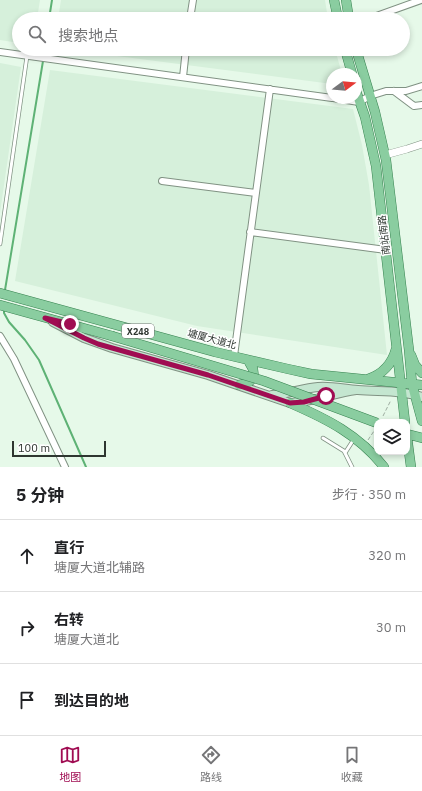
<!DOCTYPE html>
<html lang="zh">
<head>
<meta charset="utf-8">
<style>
	:root { --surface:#fff; --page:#f6f6f6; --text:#202124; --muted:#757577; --line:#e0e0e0; --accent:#a00c52 }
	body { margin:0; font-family:"IBM Plex Sans","Noto Sans SC",sans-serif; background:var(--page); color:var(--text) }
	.controls { position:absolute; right:12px; bottom:12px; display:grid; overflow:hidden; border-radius:8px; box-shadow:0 2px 6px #0003 }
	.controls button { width:36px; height:36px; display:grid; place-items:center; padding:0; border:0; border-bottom:1px solid var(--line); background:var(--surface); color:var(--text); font:20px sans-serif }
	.compass { position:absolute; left:326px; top:68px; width:36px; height:36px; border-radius:50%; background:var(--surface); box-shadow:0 2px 6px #0003; rotate:74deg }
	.scale { position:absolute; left:12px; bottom:10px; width:94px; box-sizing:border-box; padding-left:4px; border:2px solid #2e3630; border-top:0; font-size:11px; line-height:14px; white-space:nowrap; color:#2e3630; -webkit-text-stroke:3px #fff; paint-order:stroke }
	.stop { position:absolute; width:12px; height:12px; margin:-9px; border:3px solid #a00c52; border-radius:50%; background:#fff }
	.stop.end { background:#a00c52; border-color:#fff; box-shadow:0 1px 4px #0008 }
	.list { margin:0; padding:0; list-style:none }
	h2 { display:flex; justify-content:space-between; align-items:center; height:52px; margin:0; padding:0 16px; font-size:17px }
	h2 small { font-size:13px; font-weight:400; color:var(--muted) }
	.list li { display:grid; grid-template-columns:26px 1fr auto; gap:12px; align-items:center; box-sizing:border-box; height:72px; padding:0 16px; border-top:1px solid var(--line) }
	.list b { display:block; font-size:15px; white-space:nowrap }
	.list p { margin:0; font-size:13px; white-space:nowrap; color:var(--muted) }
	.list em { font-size:13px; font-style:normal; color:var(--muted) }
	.icon { flex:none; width:22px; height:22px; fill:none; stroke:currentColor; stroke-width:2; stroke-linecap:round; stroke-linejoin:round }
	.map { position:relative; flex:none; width:422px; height:467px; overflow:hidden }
	.search { position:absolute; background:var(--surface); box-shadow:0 2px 6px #0003; left:12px; right:12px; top:12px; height:44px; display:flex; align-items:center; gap:10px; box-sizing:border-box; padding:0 14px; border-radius:22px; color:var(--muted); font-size:15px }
	.sheet { height:268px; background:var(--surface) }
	nav { display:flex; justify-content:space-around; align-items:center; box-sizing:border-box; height:56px; border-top:1px solid var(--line); background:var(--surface); font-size:11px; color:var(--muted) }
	nav a { display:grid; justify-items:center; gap:2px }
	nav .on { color:var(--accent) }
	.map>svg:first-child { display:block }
	.built { fill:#d6f0db }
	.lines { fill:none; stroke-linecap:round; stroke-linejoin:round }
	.stream { stroke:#5eb275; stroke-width:2 }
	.service-casing { stroke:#809283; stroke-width:4.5 }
	.minor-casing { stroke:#809283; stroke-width:8 }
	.tertiary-casing { stroke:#809283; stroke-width:8 }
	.secondary-casing { stroke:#809283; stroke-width:10 }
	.primary-casing { stroke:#378250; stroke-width:10 }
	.path { stroke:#9eada1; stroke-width:1; stroke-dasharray:4 2; stroke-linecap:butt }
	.service { stroke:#fff; stroke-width:3 }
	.minor { stroke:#fff; stroke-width:6 }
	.tertiary { stroke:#fff; stroke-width:7 }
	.secondary { stroke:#c4e6d0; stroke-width:8 }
	.primary { stroke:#8acda0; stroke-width:9 }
	.primary-bridge-casing { stroke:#378250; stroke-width:10; stroke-linecap:butt }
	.primary-bridge { stroke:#8acda0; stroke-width:9 }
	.route { stroke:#a00c52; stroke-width:5 }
	.labels { text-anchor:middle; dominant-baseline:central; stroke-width:3; stroke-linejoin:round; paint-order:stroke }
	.shield { fill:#fff; stroke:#6d726e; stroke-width:1 }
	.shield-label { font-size:9px; font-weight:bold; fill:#2e3630 }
	.street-label { font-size:10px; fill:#2e3630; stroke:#fff }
</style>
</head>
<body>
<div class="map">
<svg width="422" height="467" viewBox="0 0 422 467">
	<rect width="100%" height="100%" fill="#e6f9e9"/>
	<path class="built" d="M 0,0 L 40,0 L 37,19 L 19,19 L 19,43 L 0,40 Z
		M 61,0 L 325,0 L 328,19 L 58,19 Z
		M 63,49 L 335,49 L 342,74 L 332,74 L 332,84 Z
		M 0,63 L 21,67 L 0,213 Z
		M 50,70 L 353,109 L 362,145 L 369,185 L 387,355 L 197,326 L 15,281 Z"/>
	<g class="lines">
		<path class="stream" d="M 49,19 L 52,0
			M 5,290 L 45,49
			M 4,309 L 4,313 L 9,322 L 25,340 L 39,360 L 86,467"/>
		<defs>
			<path id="service" d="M 0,244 L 27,56
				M 323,438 L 344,451 L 352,467
				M 345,453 L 354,439"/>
			<path id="minor" d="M 190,19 L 193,0
				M 368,19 L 421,0
				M 0,52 L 332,98
				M 183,77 L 186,49
				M 394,91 L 414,106 L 422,105
				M 333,98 L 359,102 L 370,96 L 386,91 L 406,91 L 422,86
				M 162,181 L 256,193
				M 250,232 L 386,250
				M 0,336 L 14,359 L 65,467
				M 234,356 L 270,89"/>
			<path id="tertiary" d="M 385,155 L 407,149 L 422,144"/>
			<path id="secondary" d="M 53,322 L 84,338 L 112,348 L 208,375 L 290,403 C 313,402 334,393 356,390
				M 272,395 C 288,394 303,388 318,387 C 332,386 344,389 358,390 C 379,392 402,390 422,397"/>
			<path id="primary" d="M 334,0 L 338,19
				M 346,0 L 349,19
				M 345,49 L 352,74
				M 356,49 L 375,112 L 386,160 L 409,350 L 412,384 L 422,421
				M 356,91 L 365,117 L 376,166 L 405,422
				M 0,293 L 215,352 L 288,369 L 311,374 L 422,385
				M 0,305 L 112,336
				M 411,355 L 415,365 L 422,373
				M 368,379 C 383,374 392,364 396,349
				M 239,385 L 248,383 L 254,377 L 253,369 L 248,360
				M 290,403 C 327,419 359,435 384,467
				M 407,434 L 422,438
				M 407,437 L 411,467"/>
		</defs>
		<use href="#service" class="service-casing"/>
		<use href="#minor" class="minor-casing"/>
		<use href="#tertiary" class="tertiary-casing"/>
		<use href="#secondary" class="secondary-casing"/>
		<use href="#primary" class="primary-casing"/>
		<path class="path" d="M 383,416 L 391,400
			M 368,440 L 374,431"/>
		<use href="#service" class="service"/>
		<use href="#minor" class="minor"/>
		<use href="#tertiary" class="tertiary"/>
		<use href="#secondary" class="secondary"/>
		<use href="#primary" class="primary"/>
		<defs>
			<path id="primary-bridge" d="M 112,336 L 264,381 L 377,423"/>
		</defs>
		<use href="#primary-bridge" class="primary-bridge-casing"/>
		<use href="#primary-bridge" class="primary-bridge"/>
	</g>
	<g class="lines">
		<path class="route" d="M 70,324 L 45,318 L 84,338 L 98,344 L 208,375 L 290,403 L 304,402 L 326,396"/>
	</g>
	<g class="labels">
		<rect class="shield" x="122" y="324" width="32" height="14" rx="3"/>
		<g class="shield-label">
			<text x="138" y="331">X248</text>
		</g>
		<g class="street-label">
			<text transform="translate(384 235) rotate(-97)">南站南路</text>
			<text transform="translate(212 339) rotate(15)">塘厦大道北</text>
		</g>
	</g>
</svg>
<div class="controls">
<button><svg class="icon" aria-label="layers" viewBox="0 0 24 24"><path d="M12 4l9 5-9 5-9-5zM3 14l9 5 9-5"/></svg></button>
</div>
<svg class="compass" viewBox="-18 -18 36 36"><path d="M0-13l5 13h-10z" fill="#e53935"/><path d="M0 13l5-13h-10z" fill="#757577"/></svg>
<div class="scale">100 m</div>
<div class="stop" style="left:326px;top:396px"></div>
<div class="stop end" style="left:70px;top:324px"></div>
<div class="search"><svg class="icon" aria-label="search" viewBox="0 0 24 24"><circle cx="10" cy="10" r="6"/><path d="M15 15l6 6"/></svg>搜索地点</div>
</div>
<section class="sheet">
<h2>5 分钟<small>步行 · 350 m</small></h2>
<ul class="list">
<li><svg class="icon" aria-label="ahead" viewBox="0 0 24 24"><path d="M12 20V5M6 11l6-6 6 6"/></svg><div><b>直行</b><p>塘厦大道北辅路</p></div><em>320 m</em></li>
<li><svg class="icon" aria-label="right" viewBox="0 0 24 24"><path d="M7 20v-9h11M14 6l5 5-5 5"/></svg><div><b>右转</b><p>塘厦大道北</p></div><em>30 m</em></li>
<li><svg class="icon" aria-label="arrive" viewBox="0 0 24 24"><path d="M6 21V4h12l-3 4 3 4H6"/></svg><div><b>到达目的地</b></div></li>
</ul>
</section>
<nav>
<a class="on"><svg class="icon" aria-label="map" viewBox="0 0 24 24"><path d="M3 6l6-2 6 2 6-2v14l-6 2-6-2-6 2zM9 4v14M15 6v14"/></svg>地图</a>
<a><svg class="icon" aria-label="directions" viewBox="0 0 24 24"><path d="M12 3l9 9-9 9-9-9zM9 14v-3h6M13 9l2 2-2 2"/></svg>路线</a>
<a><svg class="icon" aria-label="saved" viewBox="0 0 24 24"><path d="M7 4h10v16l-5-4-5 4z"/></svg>收藏</a>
</nav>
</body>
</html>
